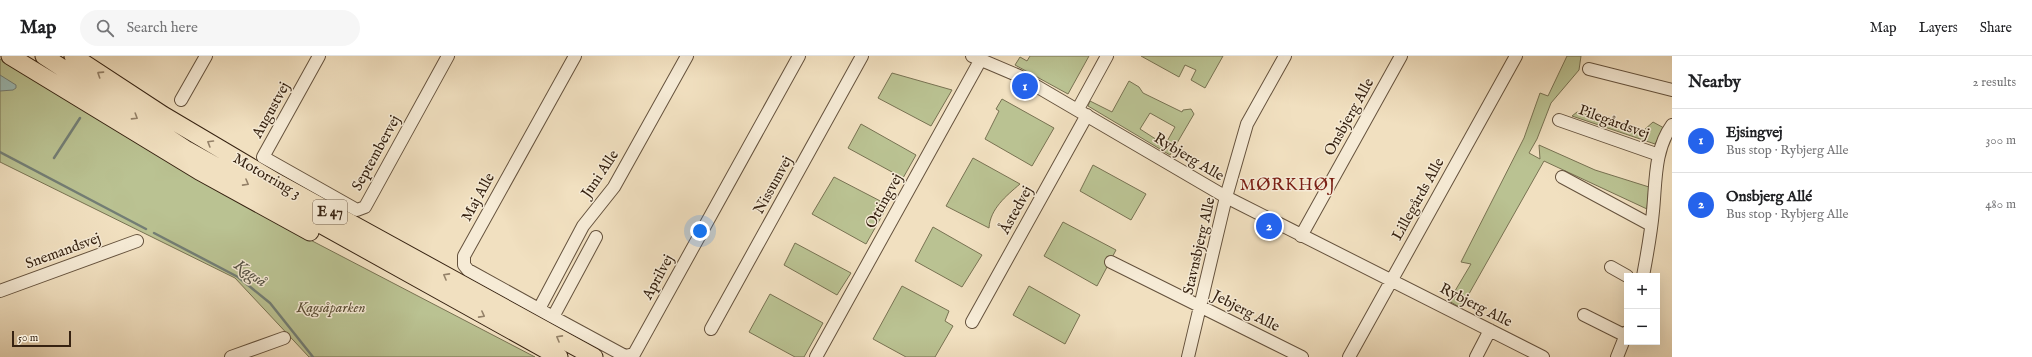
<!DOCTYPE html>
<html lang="en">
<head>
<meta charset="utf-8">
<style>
	:root { --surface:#fff; --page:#f6f6f6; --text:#202124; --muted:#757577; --line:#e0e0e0; --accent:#2563eb }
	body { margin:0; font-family:"IM FELL English",serif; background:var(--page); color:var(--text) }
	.controls { position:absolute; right:12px; bottom:12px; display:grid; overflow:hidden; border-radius:0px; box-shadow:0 4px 16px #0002 }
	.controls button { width:36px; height:36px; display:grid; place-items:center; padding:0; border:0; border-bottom:1px solid var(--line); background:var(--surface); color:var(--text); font:20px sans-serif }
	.scale { position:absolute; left:12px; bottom:10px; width:59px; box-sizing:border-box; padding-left:4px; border:2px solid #362211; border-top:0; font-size:11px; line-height:14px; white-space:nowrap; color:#362211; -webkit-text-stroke:3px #f6ebd6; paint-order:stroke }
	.you { position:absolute; left:700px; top:175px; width:14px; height:14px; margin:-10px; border:3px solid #fff; border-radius:50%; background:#1a73e8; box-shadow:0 0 0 6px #1a73e833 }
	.badge { display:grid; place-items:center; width:26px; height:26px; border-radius:50%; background:var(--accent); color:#fff; font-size:13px; font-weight:700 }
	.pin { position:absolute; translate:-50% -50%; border:2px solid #fff; box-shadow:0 1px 4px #0006 }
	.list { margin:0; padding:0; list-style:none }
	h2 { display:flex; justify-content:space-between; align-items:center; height:52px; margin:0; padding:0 16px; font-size:17px }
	h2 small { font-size:13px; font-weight:400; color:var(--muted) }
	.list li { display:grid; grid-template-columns:26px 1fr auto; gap:12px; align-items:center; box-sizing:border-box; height:64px; padding:0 16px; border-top:1px solid var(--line) }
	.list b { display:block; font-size:15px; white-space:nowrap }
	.list p { margin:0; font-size:13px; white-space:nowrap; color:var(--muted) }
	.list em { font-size:13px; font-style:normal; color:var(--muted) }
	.icon { flex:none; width:22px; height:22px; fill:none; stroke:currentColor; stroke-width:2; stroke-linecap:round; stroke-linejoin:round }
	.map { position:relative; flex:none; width:1672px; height:301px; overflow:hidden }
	header { display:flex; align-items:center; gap:24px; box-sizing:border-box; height:56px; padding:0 20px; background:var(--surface); border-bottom:1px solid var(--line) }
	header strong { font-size:19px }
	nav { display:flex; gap:22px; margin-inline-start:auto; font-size:14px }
	.search { width:280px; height:36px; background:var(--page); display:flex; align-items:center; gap:10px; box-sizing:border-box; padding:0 14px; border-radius:22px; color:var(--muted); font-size:15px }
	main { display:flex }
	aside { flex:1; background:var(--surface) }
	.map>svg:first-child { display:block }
	.green { fill:#bac292; stroke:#787252; fill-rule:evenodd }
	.water { fill:#9bbcb7; stroke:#737e75 }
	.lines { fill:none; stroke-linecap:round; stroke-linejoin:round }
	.stream { stroke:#737e75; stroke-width:2.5 }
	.minor-casing { stroke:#65523d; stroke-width:14 }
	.highway-casing { stroke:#362211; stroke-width:19 }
	.minor { stroke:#f6ebd6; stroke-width:12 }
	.highway { stroke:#f1e0c0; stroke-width:17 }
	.oneway { stroke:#948168 }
	.labels { text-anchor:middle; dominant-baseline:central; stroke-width:3; stroke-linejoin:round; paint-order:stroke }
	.shield { fill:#f6ebd6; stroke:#705e4c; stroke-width:1 }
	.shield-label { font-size:14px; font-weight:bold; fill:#362211 }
	.street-label { font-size:15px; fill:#362211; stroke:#f6ebd6 }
	.park-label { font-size:15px; font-style:italic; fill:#574a31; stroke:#f6ebd6 }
	.water-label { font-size:16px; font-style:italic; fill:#545043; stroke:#f6ebd6 }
	.quarter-label { font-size:17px; letter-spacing:1px; fill:#7a1f14; stroke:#f6ebd6 }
</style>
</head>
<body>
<header>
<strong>Map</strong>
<div class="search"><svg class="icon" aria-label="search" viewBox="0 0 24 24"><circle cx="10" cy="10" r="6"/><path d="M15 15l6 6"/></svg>Search here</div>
<nav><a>Map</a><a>Layers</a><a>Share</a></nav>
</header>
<main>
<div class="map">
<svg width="1672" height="301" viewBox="0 0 1672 301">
	<rect width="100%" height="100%" fill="#f1e0c0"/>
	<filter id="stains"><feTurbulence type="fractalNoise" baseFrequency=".005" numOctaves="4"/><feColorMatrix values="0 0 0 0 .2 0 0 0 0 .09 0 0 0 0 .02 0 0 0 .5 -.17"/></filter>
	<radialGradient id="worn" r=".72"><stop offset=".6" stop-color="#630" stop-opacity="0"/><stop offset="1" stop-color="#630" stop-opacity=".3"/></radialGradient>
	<path class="green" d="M 1030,0 L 1089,0 L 1068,38 L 1015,9 L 1020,1 L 1027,5 Z
		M 1141,0 L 1223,0 L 1205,32 L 1191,24 L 1196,14 L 1185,9 L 1179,21 Z
		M 1567,0 L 1581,0 L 1579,14 L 1551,47 L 1537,83 L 1529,97 L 1540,103 L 1539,89 L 1595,114 L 1649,131 L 1647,153 L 1544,105 L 1461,252 L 1449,245 L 1471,208 L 1461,206 L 1524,82 L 1540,37 L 1548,40 Z
		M 0,3 L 247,151 L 535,301 L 309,301 L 235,222 L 0,106 Z
		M 892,17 L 952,34 L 931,70 L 878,42 Z
		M 1129,25 L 1139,31 L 1143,37 L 1182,56 L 1183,54 L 1191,53 L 1194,58 L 1170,99 L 1088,50 L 1090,45 L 1112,56 ZM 1150,57 L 1175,71 L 1165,89 L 1140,73 Z
		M 1002,43 L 1054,72 L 1032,110 L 985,83 L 999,55 L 996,53 Z
		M 1577,56 L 1643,75 L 1653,66 L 1664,72 L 1655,88 L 1572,60 Z
		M 861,68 L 916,99 L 903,122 L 848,92 Z
		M 973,102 L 1020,128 C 1006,140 990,153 989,172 L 946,150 Z
		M 1093,109 L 1146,138 L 1131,164 L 1080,135 Z
		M 834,121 L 888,149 L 866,188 L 812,158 Z
		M 1063,166 L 1116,194 L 1097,230 L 1044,200 Z
		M 933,171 L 982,199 L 962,231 L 915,205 Z
		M 795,187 L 851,217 L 837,239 L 784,209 Z
		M 902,230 L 949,255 L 945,265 L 953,270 L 935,301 L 906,301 L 873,283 Z
		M 1029,230 L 1080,259 L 1065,288 L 1013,259 Z
		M 770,238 L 823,267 L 804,301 L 795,301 L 749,276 Z"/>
	<path class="water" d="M 0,19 L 16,29 L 16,32 L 13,34 L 0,35 Z"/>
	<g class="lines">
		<path class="stream" d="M 0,96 L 146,173
			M 54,102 L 80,62
			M 154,177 L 238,221 L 270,247 L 313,301"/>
		<defs>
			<path id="minor" d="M 319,0 L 263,101 L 357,154 L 365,151 L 448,0
				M 972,0 L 1019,20 L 1226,141 L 1543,301
				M 1589,13 L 1672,34
				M 181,44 L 206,0
				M 1078,53 L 1107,0
				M 1559,64 L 1659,99
				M 1562,121 L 1651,169
				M 1301,180 L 1401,0
				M 596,181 L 553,261 L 625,300 L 634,298 L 799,0
				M 1111,206 L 1302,301
				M 1611,211 L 1627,220
				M 1643,220 C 1647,199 1651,177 1653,155 C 1656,126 1654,94 1672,69
				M 0,235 L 137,185
				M 539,253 L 583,170 L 614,131 L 687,0
				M 1584,259 L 1626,280
				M 553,261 L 468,214 L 464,209 L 464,200 L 575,0
				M 972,266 L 1087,59
				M 711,273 L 862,0
				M 231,301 L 284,282
				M 816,301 L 981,3
				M 1188,301 L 1226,141 L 1247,68 L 1285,0
				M 1349,301 L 1516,0
				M 1476,301 L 1490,274
				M 1617,301 L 1627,276"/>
			<path id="highway" d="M 10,0 L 199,115 L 310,176
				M 44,0 L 187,94 L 559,301
				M 73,0 L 163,59 L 276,126 L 594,301"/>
		</defs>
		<use href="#minor" class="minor-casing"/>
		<use href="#highway" class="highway-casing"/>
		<use href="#minor" class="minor"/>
		<use href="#highway" class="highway"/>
	</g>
	<defs><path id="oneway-chevron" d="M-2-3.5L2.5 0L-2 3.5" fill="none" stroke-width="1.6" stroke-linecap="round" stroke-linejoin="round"/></defs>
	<g class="oneway">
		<use href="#oneway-chevron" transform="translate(100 18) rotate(-147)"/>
		<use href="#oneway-chevron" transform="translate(135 61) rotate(32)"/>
		<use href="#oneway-chevron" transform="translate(210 87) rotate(-149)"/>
		<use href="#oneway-chevron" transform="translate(246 127) rotate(29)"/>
		<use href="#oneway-chevron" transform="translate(446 220) rotate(-151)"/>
		<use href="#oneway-chevron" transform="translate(482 259) rotate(28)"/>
		<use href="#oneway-chevron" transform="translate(559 282) rotate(-151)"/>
	</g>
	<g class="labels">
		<rect class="shield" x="313" y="144" width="34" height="24" rx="3"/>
		<g class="shield-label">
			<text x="330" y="156">E 47</text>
		</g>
		<g class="street-label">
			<text transform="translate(271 54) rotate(-61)">Augustvej</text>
			<text transform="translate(1349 61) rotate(-61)">Onsbjerg Alle</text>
			<text transform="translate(1614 66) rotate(20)">Pilegårdsvej</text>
			<text transform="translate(376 97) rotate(-61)">Septembervej</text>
			<text transform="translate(1189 101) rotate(31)">Rybjerg Alle</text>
			<text transform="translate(600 118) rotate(-56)">Juni Alle</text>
			<text transform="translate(267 120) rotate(30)">Motorring 3</text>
			<text transform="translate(773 129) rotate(-61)">Nissumvej</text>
			<text transform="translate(478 141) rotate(-61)">Maj Alle</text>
			<text transform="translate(1418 143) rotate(-61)">Lillegårds Alle</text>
			<text transform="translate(884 145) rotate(-61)">Ottingvej</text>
			<text transform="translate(1016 154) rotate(-61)">Åstedvej</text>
			<text transform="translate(1199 190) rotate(-77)">Stavnsbjerg Alle</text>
			<text transform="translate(63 195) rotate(-20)">Snemandsvej</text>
			<text transform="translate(658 221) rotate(-61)">Aprilvej</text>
			<text transform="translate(1476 249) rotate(27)">Rybjerg Alle</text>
			<text transform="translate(1246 255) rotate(27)">Jebjerg Alle</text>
		</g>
		<g class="park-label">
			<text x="331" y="251">Kagsåparken</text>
		</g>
		<g class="water-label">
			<text transform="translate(250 218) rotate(35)">Kagså</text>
		</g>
		<g class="quarter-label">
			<text x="1288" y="129">MØRKHØJ</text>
		</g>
	</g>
	<rect width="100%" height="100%" filter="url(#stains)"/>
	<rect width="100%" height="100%" fill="url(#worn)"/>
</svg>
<div class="controls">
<button>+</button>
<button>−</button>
</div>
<div class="scale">50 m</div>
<div class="you"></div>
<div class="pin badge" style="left:1025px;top:30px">1</div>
<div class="pin badge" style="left:1269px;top:170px">2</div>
</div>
<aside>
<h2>Nearby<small>2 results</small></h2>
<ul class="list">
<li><span class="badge">1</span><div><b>Ejsingvej</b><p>Bus stop · Rybjerg Alle</p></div><em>300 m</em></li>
<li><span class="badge">2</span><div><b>Onsbjerg Allé</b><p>Bus stop · Rybjerg Alle</p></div><em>480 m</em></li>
</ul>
</aside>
</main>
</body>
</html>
